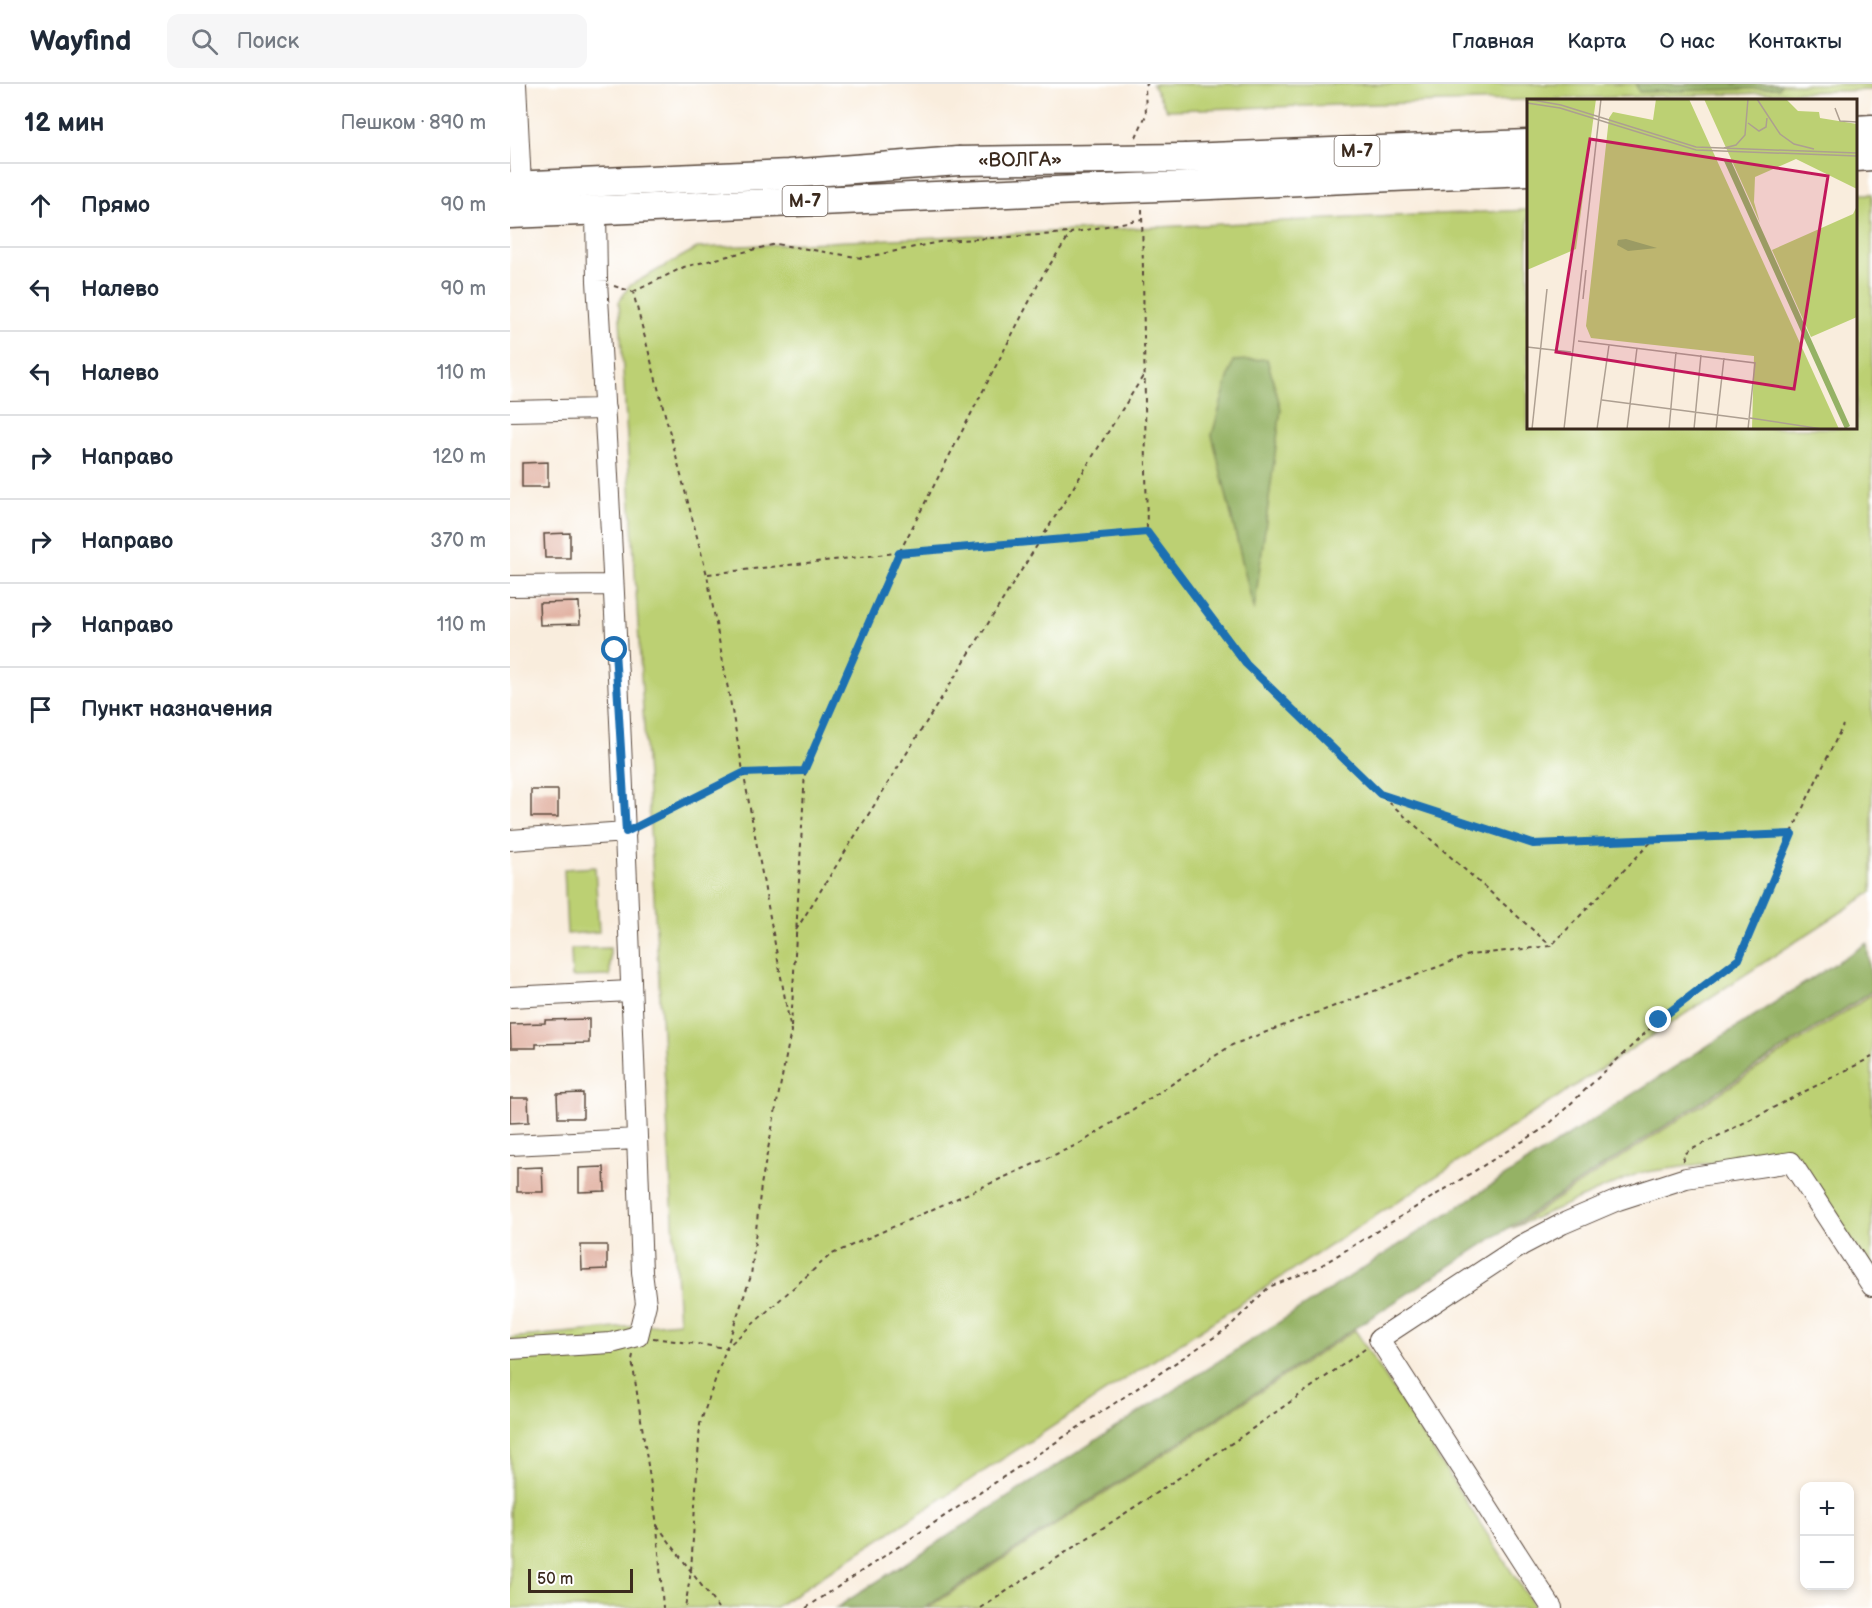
<!DOCTYPE html>
<html lang="ru">
<head>
<meta charset="utf-8">
<style>
	:root { --surface:#fff; --page:#f6f6f7; --text:#1f2937; --muted:#747a83; --line:#e0e1e3 }
	body { margin:0; font-family:"Balsamiq Sans",sans-serif; background:var(--page); color:var(--text) }
	.controls { position:absolute; right:18px; bottom:18px; display:grid; overflow:hidden; border-radius:12px; box-shadow:0 3px 9px #0003 }
	.controls button { width:54px; height:54px; display:grid; place-items:center; padding:0; border:0; border-bottom:2px solid var(--line); background:var(--surface); color:var(--text); font:30px sans-serif }
	.scale { position:absolute; left:18px; bottom:15px; width:105px; box-sizing:border-box; padding-left:6px; border:3px solid #3b2a1e; border-top:0; font-size:16px; line-height:21px; white-space:nowrap; color:#3b2a1e; -webkit-text-stroke:4px #fff; paint-order:stroke }
	.stop { position:absolute; width:18px; height:18px; margin:-14px; border:4px solid #1f6fb2; border-radius:50%; background:#fff }
	.stop.end { background:#1f6fb2; border-color:#fff; box-shadow:0 2px 6px #0008 }
	.list { margin:0; padding:0; list-style:none }
	h2 { display:flex; justify-content:space-between; align-items:center; height:78px; margin:0; padding:0 24px; font-size:26px }
	h2 small { font-size:20px; font-weight:400; color:var(--muted) }
	.list li { display:grid; grid-template-columns:39px 1fr auto; gap:18px; align-items:center; box-sizing:border-box; height:84px; padding:0 24px; border-top:2px solid var(--line) }
	.list b { display:block; font-size:22px; white-space:nowrap }
	.list em { font-size:20px; font-style:normal; color:var(--muted) }
	.icon { flex:none; width:33px; height:33px; fill:none; stroke:currentColor; stroke-width:2; stroke-linecap:round; stroke-linejoin:round }
	.map { position:relative; flex:none; width:1362px; height:1524px; overflow:hidden }
	header { display:flex; align-items:center; gap:36px; box-sizing:border-box; height:84px; padding:0 30px; background:var(--surface); border-bottom:2px solid var(--line) }
	header strong { font-size:28px }
	nav { display:flex; gap:33px; margin-inline-start:auto; font-size:21px }
	.search { width:420px; height:54px; background:var(--page); display:flex; align-items:center; gap:15px; box-sizing:border-box; padding:0 21px; border-radius:12px; color:var(--muted); font-size:22px }
	main { display:flex }
	aside { flex:1; background:var(--surface) }
	.map>svg:first-child { display:block }
	.green { fill:#bcd073; stroke:#7c7d48; stroke-width:1.5 }
	.forest { fill:#95b265; stroke:#686e42; stroke-width:1.5 }
	.building { fill:#e1b1a1 }
	.lines { fill:none; stroke-linecap:round; stroke-linejoin:round }
	.minor-casing { stroke:#58473b; stroke-width:22 }
	.highway-casing { stroke:#58473b; stroke-width:31 }
	.path { stroke:#58473b; stroke-width:2; stroke-dasharray:4.5 4.5; stroke-linecap:butt }
	.minor { stroke:#fff; stroke-width:20 }
	.highway { stroke:#fff; stroke-width:28 }
	.highway-bridge-casing { stroke:#58473b; stroke-width:31; stroke-linecap:butt }
	.highway-bridge { stroke:#fff; stroke-width:28 }
	.route { stroke:#1f6fb2; stroke-width:8 }
	.labels { text-anchor:middle; dominant-baseline:central; stroke-width:4.5; stroke-linejoin:round; paint-order:stroke }
	.shield { fill:#fff; stroke:#766a62; stroke-width:1.5 }
	.shield-label { font-size:18px; font-weight:bold; fill:#3b2a1e }
	.street-label { font-size:20px; fill:#3b2a1e; stroke:#fff }
	.inset-road { fill:none; stroke:#ad9f91; stroke-width:1.5 }
	.view { fill:#c2185b; fill-opacity:0.15; stroke:#c2185b; stroke-width:3 }
	.inset-edge { fill:none; stroke:#3b2a1e; stroke-width:3 }
</style>
</head>
<body>
<header>
<strong>Wayfind</strong>
<div class="search"><svg class="icon" aria-label="search" viewBox="0 0 24 24"><circle cx="10" cy="10" r="6"/><path d="M15 15l6 6"/></svg>Поиск</div>
<nav><a>Главная</a><a>Карта</a><a>О нас</a><a>Контакты</a></nav>
</header>
<main>
<aside>
<h2>12 мин<small>Пешком · 890 m</small></h2>
<ul class="list">
<li><svg class="icon" aria-label="ahead" viewBox="0 0 24 24"><path d="M12 20V5M6 11l6-6 6 6"/></svg><div><b>Прямо</b></div><em>90 m</em></li>
<li><svg class="icon" aria-label="left" viewBox="0 0 24 24"><path d="M17 20v-9H6M10 6l-5 5 5 5"/></svg><div><b>Налево</b></div><em>90 m</em></li>
<li><svg class="icon" aria-label="left" viewBox="0 0 24 24"><path d="M17 20v-9H6M10 6l-5 5 5 5"/></svg><div><b>Налево</b></div><em>110 m</em></li>
<li><svg class="icon" aria-label="right" viewBox="0 0 24 24"><path d="M7 20v-9h11M14 6l5 5-5 5"/></svg><div><b>Направо</b></div><em>120 m</em></li>
<li><svg class="icon" aria-label="right" viewBox="0 0 24 24"><path d="M7 20v-9h11M14 6l5 5-5 5"/></svg><div><b>Направо</b></div><em>370 m</em></li>
<li><svg class="icon" aria-label="right" viewBox="0 0 24 24"><path d="M7 20v-9h11M14 6l5 5-5 5"/></svg><div><b>Направо</b></div><em>110 m</em></li>
<li><svg class="icon" aria-label="arrive" viewBox="0 0 24 24"><path d="M6 21V4h12l-3 4 3 4H6"/></svg><div><b>Пункт назначения</b></div></li>
</ul>
</aside>
<div class="map">
<svg width="1362" height="1524" viewBox="0 0 1362 1524">
	<rect width="100%" height="100%" fill="#fff"/>
	<filter id="ink" filterUnits="userSpaceOnUse"><feTurbulence type="fractalNoise" baseFrequency=".0167" numOctaves="2"/><feDisplacementMap in="SourceGraphic" scale="12" xChannelSelector="R" yChannelSelector="G"/><feConvolveMatrix kernelMatrix="1 2 1 2 8 2 1 2 1" color-interpolation-filters="sRGB"/></filter>
	<filter id="wash" filterUnits="userSpaceOnUse"><feTurbulence type="fractalNoise" baseFrequency=".008" numOctaves="4" result="noise"/><feDisplacementMap in="SourceGraphic" scale="24" xChannelSelector="R" yChannelSelector="G"/><feGaussianBlur stdDeviation="1.35" result="paint"/><feColorMatrix in="noise" values="0 0 0 0 0 0 0 0 0 0 0 0 0 0 0 0 0 1.4 0 .05"/><feComposite in="paint" operator="in"/></filter>
	<g filter="url(#wash)">
		<rect width="100%" height="100%" fill="#f9eddd"/>
		<path class="green" d="M 642,0 L 1362,0 L 1362,6 L 657,26 Z
			M 1346,110 L 1362,110 L 1362,808 L 264,1524 L 0,1524 L 0,1254 L 169,1238 L 109,218 L 119,202 L 187,164 L 1018,126 L 1018,344 L 1346,344 Z
			M 85,783 L 89,848 L 57,850 L 54,785 Z
			M 100,864 L 100,892 L 62,893 L 61,865 Z
			M 1362,910 L 1362,1188 L 1284,1067 L 1129,1089 L 1002,1144 Z
			M 845,1246 L 1025,1524 L 418,1524 Z"/>
		<path class="forest" d="M 1126,0 L 1271,0 L 1269,4 L 1129,8 Z
			M 757,275 L 771,325 L 744,527 L 702,351 L 723,277 Z
			M 1357,859 L 1362,907 L 415,1524 L 326,1524 Z"/>
		<g id="blocks">
			<path class="building" d="M 38,378 L 38,403 L 12,403 L 12,379 Z
				M 60,449 L 60,474 L 35,474 L 34,450 Z
				M 69,518 L 70,540 L 30,541 L 29,519 Z
				M 21,706 L 48,706 L 48,733 L 21,733 Z
				M 79,935 L 79,959 L 26,960 L 26,964 L 1,964 L 0,940 L 35,939 L 35,936 Z
				M 73,1009 L 73,1034 L 48,1034 L 47,1010 Z
				M 0,1014 L 18,1014 L 19,1038 L 0,1039 Z
				M 32,1083 L 33,1108 L 7,1108 L 7,1084 Z
				M 94,1083 L 95,1107 L 69,1108 L 69,1084 Z
				M 71,1161 L 97,1161 L 97,1185 L 72,1186 Z"/>
		</g>
	</g>
	<g filter="url(#ink)">
		<use href="#blocks" fill-opacity="0" stroke="#58473b" stroke-width="1.5"/>
		<g class="lines">
			<defs>
				<path id="minor" d="M 6,0 L 11,101
					M 0,327 L 95,325
					M 0,502 L 102,501
					M 0,756 L 116,748
					M 0,913 L 120,907
					M 0,1061 L 127,1055
					M 0,1265 L 101,1259 L 128,1252 L 136,1220 L 132,1188 C 120,858 107,527 87,197 L 86,126
					M 1042,1524 L 869,1255 L 1012,1161 L 1052,1140 L 1108,1116 L 1176,1094 L 1281,1078 L 1362,1202"/>
				<path id="highway" d="M 1346,46 L 1362,45
					M 1346,73 L 1362,72
					M 676,74 L 1018,60
					M 0,102 L 278,90 L 448,77
					M 679,102 L 1018,87
					M 0,130 L 591,105"/>
			</defs>
			<use href="#minor" class="minor-casing"/>
			<use href="#highway" class="highway-casing"/>
			<path class="path" d="M 626,53 L 636,31 L 635,2 L 638,0
				M 632,125 L 637,448 L 736,580 L 870,710 L 1023,760 L 1282,750
				M 104,202 L 123,208 L 197,491 L 281,947 L 251,1101 L 241,1192 L 190,1340 L 181,1487 L 175,1524
				M 123,208 L 174,183 L 266,160 L 352,174 L 434,157 L 561,149
				M 198,490 L 376,470 L 637,448
				M 872,712 L 1041,862
				M 132,740 L 233,689 L 295,687
				M 286,846 L 635,289
				M 281,943 L 295,687 L 389,469 L 533,191 L 561,149 L 632,135
				M 1174,1077 L 1173,1070 L 1362,973
				M 143,1254 L 216,1264 L 320,1171 L 571,1059 L 722,961 L 959,871 L 1041,862 L 1144,755
				M 123,1271 L 122,1276 L 147,1441 L 153,1524
				M 147,1441 L 208,1524
				M 296,1524 L 718,1244 L 759,1203 L 807,1184 L 1036,1043 L 1149,936 L 1229,875 L 1290,730 L 1333,641
				M 471,1524 L 725,1357 L 855,1265"/>
			<use href="#minor" class="minor"/>
			<use href="#highway" class="highway"/>
			<defs>
				<g id="highway-bridge">
					<path id="s1" d="M 448,77 L 676,74"/>
					<path d="M 591,105 L 679,102"/>
				</g>
			</defs>
			<use href="#highway-bridge" class="highway-bridge-casing"/>
			<use href="#highway-bridge" class="highway-bridge"/>
		</g>
	</g>
	<g class="lines" filter="url(#ink)">
		<path class="route" d="M 105,566 L 116,748 L 233,689 L 294,687 L 389,469 L 637,448 L 736,580 L 870,710 L 1023,760 L 1282,750 L 1229,875 L 1149,936"/>
	</g>
	<g class="labels">
		<g class="shield">
			<rect x="824.5" y="52" width="45" height="30" rx="4.5"/>
			<rect x="272.5" y="102" width="45" height="30" rx="4.5"/>
		</g>
		<g class="shield-label">
			<text x="847" y="67">М-7</text>
			<text x="295" y="117">М-7</text>
		</g>
		<g class="street-label">
			<text stroke="none"><textPath href="#s1" startOffset="62">«ВОЛГА»</textPath></text>
		</g>
	</g>
	<g transform="translate(1017 15)">
		<rect width="330" height="330" fill="#f9eddd"/>
		<path d="M 0,0 L 69,0 L 49,150 L 0,171 ZM 129,0 L 162,0 L 312,330 L 225,330 L 227,257 L 64,239 L 59,227 L 82,19 L 86,13 L 126,21 ZM 177,0 L 259,0 L 271,12 L 292,13 L 293,19 L 330,25 L 330,90 L 269,60 L 228,78 L 227,103 L 233,124 ZM 330,107 L 330,218 L 284,238 L 245,151 L 326,115 Z" fill="#bcd073"/>
		<path d="M 197,62 L 204,62 L 323,327 L 318,330 ZM 99,140 L 130,149 L 101,152 L 90,146 L 91,141 Z" fill="#95b265"/>
		<path class="inset-road" d="M 0,0 L 34,6 L 169,48 L 330,54M 230,0 L 253,35 L 267,45 L 287,50M 0,4 L 33,9 L 169,51 L 330,57M 308,9 L 313,22 L 330,23M 221,24 L 232,32 L 239,28 L 240,19M 197,49 L 209,46 L 218,36 L 221,0M 56,200 L 59,171M 51,242 L 228,264 L 221,330M 0,248 L 44,253M 75,301 L 221,320M 223,319 L 295,330M 5,330 L 20,190M 37,330 L 74,0M 70,330 L 82,246M 100,330 L 110,249M 142,330 L 149,253M 167,330 L 174,256M 189,330 L 197,259"/>
		<path class="view" d="M 63,40 L 301,77 L 267,290 L 29,253 Z"/>
		<rect width="330" height="330" class="inset-edge"/>
	</g>
</svg>
<div class="controls">
<button>+</button>
<button>−</button>
</div>
<div class="scale">50 m</div>
<div class="stop" style="left:105px;top:566px"></div>
<div class="stop end" style="left:1149px;top:936px"></div>
</div>
</main>
</body>
</html>
